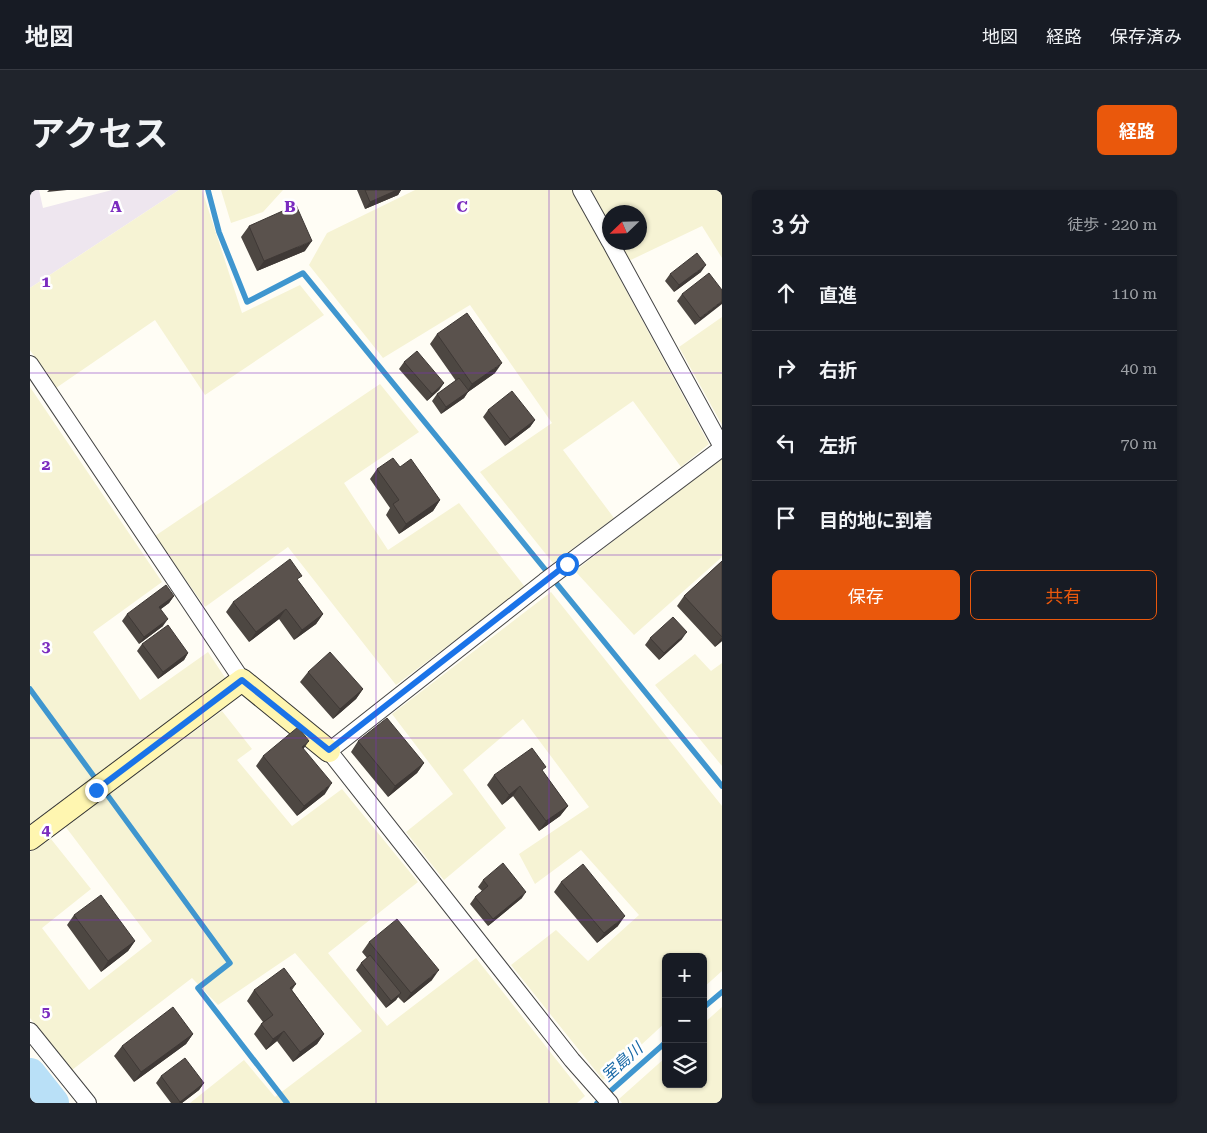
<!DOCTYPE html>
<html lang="ja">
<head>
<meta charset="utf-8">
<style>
	:root { --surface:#171b24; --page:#20242c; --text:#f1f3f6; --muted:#9ea1a6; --line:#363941; --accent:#ea580c }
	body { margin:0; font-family:"Roboto Serif","Noto Sans JP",serif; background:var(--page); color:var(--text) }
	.controls { position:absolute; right:15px; bottom:15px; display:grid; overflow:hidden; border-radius:8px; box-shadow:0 1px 4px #0004 }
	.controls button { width:45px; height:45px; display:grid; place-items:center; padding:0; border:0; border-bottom:1px solid var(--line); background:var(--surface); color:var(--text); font:25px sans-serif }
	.compass { position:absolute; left:572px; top:15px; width:45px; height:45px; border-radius:50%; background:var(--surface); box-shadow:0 1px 4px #0004; rotate:247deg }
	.stop { position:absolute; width:15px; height:15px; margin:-11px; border:4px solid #1a73e8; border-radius:50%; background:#fff }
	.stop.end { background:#1a73e8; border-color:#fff; box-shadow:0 1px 5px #0008 }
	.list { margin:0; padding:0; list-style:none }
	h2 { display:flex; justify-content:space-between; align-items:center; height:65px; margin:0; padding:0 20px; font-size:21px }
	h2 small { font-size:16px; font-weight:400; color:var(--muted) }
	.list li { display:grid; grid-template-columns:32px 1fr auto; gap:15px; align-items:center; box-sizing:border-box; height:75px; padding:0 20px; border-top:1px solid var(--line) }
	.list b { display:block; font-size:19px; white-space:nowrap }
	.list em { font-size:16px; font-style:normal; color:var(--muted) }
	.actions { display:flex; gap:10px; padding:15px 20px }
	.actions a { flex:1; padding:11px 0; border:1px solid var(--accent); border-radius:8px; text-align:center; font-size:18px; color:var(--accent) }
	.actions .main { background:var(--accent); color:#fff }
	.icon { flex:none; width:28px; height:28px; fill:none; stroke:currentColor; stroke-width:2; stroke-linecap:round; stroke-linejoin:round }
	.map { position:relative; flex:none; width:692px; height:913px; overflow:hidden; border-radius:8px }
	header { display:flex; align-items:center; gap:30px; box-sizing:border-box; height:70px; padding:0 25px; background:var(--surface); border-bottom:1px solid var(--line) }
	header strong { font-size:24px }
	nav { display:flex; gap:28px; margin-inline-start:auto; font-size:18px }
	.intro { display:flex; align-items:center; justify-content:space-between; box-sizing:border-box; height:120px; padding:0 30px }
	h1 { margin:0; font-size:35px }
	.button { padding:12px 22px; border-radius:8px; background:var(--accent); color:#fff; font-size:18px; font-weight:700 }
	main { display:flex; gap:30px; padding:0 30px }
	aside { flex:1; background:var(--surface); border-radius:8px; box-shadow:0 1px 4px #0004 }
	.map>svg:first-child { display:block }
	.industrial { fill:#eee6ef }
	.farmland { fill:#f6f3d4; fill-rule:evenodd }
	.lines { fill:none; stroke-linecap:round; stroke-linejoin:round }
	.stream { stroke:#3f96cf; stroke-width:5.5 }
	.river { stroke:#b9e0f7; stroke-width:32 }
	.street-casing { stroke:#444; stroke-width:18 }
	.secondary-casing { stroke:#333; stroke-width:24 }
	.street { stroke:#fff; stroke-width:16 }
	.secondary { stroke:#fff6b0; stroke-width:22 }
	.wall { fill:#4d4742 }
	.shaded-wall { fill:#3f3936 }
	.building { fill:#5a524d; stroke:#3f3936 }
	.route { stroke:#1a73e8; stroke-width:6 }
	.grid { fill:none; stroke:#7b2cbf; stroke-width:1; stroke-opacity:0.55 }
	.labels { text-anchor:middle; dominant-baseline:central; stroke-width:5; stroke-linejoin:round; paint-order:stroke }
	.water-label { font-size:16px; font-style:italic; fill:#1768a6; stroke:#fff }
	.grid-label { font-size:16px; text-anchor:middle; font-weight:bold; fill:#7b2cbf; stroke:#fff; stroke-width:5; stroke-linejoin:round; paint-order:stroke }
</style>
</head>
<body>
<header>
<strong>地図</strong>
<nav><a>地図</a><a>経路</a><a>保存済み</a></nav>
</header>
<div class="intro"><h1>アクセス</h1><a class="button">経路</a></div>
<main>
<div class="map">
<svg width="692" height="913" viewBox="0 0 692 913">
	<rect width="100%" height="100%" fill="#fffdf5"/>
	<path class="industrial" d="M 0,0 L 9,0 L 13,18 L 82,0 L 149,0 L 0,98 Z"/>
	<path class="farmland" d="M 149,0 L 172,0 L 212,123 L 270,95 L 294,125 L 175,205 L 125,130 L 26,198 L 0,160 L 0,98 Z
		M 191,0 L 253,0 L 233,22 L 201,33 Z
		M 385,0 L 692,0 L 692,68 L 672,36 L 584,78 L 679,254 L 651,277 L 603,211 L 533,260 L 584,328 L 523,373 L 450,282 L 522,233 L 440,115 L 353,168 L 279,75 L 297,43 ZM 580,22 L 610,22 L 610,52 L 580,52 Z
		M 692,127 L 692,235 L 649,157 Z
		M 350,194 L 389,242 L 314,293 L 358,360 L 429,313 L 495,397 L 366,495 L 258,357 L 175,417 L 125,346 Z
		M 0,197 L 132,392 L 63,442 L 110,510 L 178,462 L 196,489 L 0,634 Z
		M 692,266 L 692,367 L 604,445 L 545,381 Z
		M 521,402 L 692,616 L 692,781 L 673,798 L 673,767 L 636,767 L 636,832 L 573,890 L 481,775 L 526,740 L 558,771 L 609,725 L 551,660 L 505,694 L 489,664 L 559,617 L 493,529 L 433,580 L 476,638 L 414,690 L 376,642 L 423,604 L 362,524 Z
		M 665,464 L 681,481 L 692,473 L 692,576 L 625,495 Z
		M 192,521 L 222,559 L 207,570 L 262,636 L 312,599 L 388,692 L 298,763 L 357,836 L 446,768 L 555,906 L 547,913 L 160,913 L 214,870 L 245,907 L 332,841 L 265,763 L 188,815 L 162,788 L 42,880 L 0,828 L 0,662 L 21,649 L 61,699 L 12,738 L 59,800 L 122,751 L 35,636 Z
		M 692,817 L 692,913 L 592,913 L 589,909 L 636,867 L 636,894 L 673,894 L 673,834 Z"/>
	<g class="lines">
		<path class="stream" d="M 178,0 L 189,42 L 217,112 L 273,83 L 692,596
			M 0,499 L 68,592
			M 73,599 L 200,773 L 168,798 L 257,913
			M 673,818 L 692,802
			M 567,913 L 636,852"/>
		<path class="river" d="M 0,884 L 23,913"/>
		<defs>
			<path id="street" d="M 551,0 L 580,52
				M 580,52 L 692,257
				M 0,174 L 212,490
				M 0,841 L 58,913
				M 580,913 L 542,870 L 299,561 L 515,391 L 692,258"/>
			<path id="secondary" d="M 0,649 L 212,490 L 299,561"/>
		</defs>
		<use href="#street" class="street-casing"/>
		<use href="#secondary" class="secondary-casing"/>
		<use href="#street" class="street"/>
		<use href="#secondary" class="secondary"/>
	</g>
	<path class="wall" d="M 327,0 L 371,0 L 368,5 L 335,19 Z
		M 219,36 L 275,61 L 227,81 L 211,47 Z
		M 671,82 L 644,102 L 635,91 L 640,84 Z
		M 692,100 L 665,135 L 647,111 L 652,104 Z
		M 407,144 L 465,183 L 438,202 L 434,208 L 411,224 L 402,211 L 407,204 L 426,191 L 400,154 Z
		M 374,172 L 414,193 L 409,200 L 397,211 L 369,179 Z
		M 458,220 L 505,230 L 500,237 L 475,256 L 453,227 Z
		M 370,277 L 410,310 L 403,321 L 369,344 L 356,325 L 360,318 L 340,289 L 347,279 Z
		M 692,371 L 692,451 L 685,457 L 647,416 L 654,406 Z
		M 268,391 L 293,424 L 286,434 L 264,450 L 249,429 L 219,452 L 196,422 L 203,412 Z
		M 144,406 L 139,413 L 131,419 L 133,436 L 109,454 L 92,431 L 97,424 Z
		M 620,448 L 652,449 L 629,470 L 615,455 Z
		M 112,454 L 158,463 L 154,470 L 128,489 L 107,461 Z
		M 278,482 L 333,499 L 326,509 L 303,529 L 270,492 Z
		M 328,551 L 394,573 L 387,583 L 358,607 L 321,562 Z
		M 273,559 L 295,604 L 267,626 L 226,576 L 233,566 Z
		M 513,582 L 538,616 L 530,626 L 509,641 L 483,606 L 472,615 L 457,595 L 464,585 Z
		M 453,690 L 492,708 L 458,736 L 440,714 L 445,707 L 452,701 L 448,697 Z
		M 531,692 L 588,736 L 567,753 L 524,702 Z
		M 44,725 L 105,751 L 98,761 L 71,782 L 37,735 Z
		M 339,752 L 402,790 L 374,813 L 368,807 L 366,810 L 356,818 L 326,780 L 331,773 L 337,768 L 332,762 Z
		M 266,794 L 262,800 L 294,844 L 287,854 L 263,872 L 247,851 L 236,860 L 224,844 L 231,834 L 233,832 L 217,811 L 224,800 Z
		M 163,844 L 156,854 L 104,892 L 84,866 L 92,856 Z
		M 131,886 L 174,893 L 169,900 L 152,913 L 141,913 L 126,893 Z"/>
	<path class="shaded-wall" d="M 19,0 L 37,0 L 17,2 Z
		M 367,0 L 371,0 L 368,5 L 335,19 L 340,12 Z
		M 282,51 L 275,61 L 227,81 L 234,71 Z
		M 676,75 L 671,82 L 644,102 L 649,95 Z
		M 692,111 L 692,114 L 665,135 L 670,128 Z
		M 472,173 L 465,183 L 438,202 L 434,208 L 411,224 L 416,217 L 436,203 L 442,194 Z
		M 414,193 L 409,200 L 397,211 L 402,204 Z
		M 505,230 L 500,237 L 475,256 L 480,249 Z
		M 410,310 L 403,321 L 369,344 L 376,334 Z
		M 144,406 L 139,413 L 124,424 L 129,417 Z
		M 256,419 L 249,429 L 219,452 L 226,442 Z
		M 293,424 L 286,434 L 264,450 L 272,440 Z
		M 138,429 L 133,436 L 109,454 L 114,447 Z
		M 657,442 L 652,449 L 629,470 L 634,463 Z
		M 692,447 L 692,451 L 685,457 Z
		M 158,463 L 154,470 L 128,489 L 133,482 Z
		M 333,499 L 326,509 L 303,529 L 310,519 Z
		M 279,551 L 272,561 L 272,557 Z
		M 394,573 L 387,583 L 358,607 L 365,596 Z
		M 302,593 L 295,604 L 267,626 L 274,616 Z
		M 490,596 L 483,606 L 472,615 L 479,605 Z
		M 538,616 L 530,626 L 509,641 L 516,631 Z
		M 496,702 L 492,708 L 458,736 L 463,729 Z
		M 595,726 L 588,736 L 567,753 L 574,743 Z
		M 105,751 L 98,761 L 71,782 L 78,771 Z
		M 409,780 L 402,790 L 374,813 L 381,803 Z
		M 371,803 L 366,810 L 356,818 L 361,811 Z
		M 254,841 L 247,851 L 236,860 L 243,849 Z
		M 163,844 L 156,854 L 104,892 L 111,882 Z
		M 294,844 L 287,854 L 263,872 L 270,862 Z
		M 174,893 L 169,900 L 152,913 L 149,913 Z"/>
	<path class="building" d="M 335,0 L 367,0 L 340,12 Z
		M 266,15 L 282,51 L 234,71 L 219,36 Z
		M 667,63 L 676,75 L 649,95 L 640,84 Z
		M 679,83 L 692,100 L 692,111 L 670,128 L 652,104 Z
		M 437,123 L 472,173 L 442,194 L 407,144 Z
		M 387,161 L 414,193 L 402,204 L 374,172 Z
		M 429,188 L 439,201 L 416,217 L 407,204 Z
		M 482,201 L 505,230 L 480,249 L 458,220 Z
		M 363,268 L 370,277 L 381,269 L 410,310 L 376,334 L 363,314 L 369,310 L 347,279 Z
		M 260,369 L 272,386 L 267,389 L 293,424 L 272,440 L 256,419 L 226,442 L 203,412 Z
		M 692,371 L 692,447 L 654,406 Z
		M 136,395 L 144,406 L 129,417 L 138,429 L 114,447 L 97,424 Z
		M 643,427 L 657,442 L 634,463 L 620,448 Z
		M 138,435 L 158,463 L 133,482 L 112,454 Z
		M 300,462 L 333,499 L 310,519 L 278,482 Z
		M 357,528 L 394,573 L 365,596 L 328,551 Z
		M 268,537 L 279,551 L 272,557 L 302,593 L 274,616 L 233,566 Z
		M 502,558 L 516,577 L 512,580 L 538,616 L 516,631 L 490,596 L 479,605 L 464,585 Z
		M 473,673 L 496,702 L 463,729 L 445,707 L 458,696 L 453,690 Z
		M 553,674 L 595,726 L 574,743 L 531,692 Z
		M 71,705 L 105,751 L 78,771 L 44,725 Z
		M 367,729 L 409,780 L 381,803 L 339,752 Z
		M 340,765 L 371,803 L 361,811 L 331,773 Z
		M 254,778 L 266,794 L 260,798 L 294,844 L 270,862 L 254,841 L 243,849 L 231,834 L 243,825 L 224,800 Z
		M 143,817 L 163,844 L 111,882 L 92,856 Z
		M 155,868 L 174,893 L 150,912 L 131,886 Z"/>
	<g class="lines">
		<path class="route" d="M 66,600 L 212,490 L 299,560 L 537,374"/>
	</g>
	<path class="grid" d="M 173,0 L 173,913M 346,0 L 346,913M 519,0 L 519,913M 0,183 L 692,183M 0,365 L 692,365M 0,548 L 692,548M 0,730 L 692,730"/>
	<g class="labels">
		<g class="water-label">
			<text transform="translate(592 872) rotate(-42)">室島川</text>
		</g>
	</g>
	<g class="grid-label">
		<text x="86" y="22">A</text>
		<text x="260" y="22">B</text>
		<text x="432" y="22">C</text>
		<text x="16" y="97">1</text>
		<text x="16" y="280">2</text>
		<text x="16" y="462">3</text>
		<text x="16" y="645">4</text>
		<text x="16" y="827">5</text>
	</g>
</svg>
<div class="controls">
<button>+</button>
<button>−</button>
<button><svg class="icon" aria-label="layers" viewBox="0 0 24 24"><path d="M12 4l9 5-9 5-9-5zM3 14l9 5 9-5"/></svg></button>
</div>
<svg class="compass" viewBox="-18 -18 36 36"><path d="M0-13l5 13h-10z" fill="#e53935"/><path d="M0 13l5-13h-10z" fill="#9ea1a6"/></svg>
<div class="stop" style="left:537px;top:374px"></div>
<div class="stop end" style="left:66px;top:600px"></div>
</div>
<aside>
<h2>3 分<small>徒歩 · 220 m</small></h2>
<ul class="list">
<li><svg class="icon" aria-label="ahead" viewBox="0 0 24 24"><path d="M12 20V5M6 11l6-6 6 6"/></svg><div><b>直進</b></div><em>110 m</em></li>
<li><svg class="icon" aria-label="right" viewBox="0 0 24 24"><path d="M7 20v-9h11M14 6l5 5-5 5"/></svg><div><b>右折</b></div><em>40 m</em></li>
<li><svg class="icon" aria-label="left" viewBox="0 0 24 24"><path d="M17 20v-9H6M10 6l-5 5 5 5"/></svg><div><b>左折</b></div><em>70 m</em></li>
<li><svg class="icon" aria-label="arrive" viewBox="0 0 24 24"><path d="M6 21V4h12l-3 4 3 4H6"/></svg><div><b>目的地に到着</b></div></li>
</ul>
<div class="actions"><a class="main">保存</a><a>共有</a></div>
</aside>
</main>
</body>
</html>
